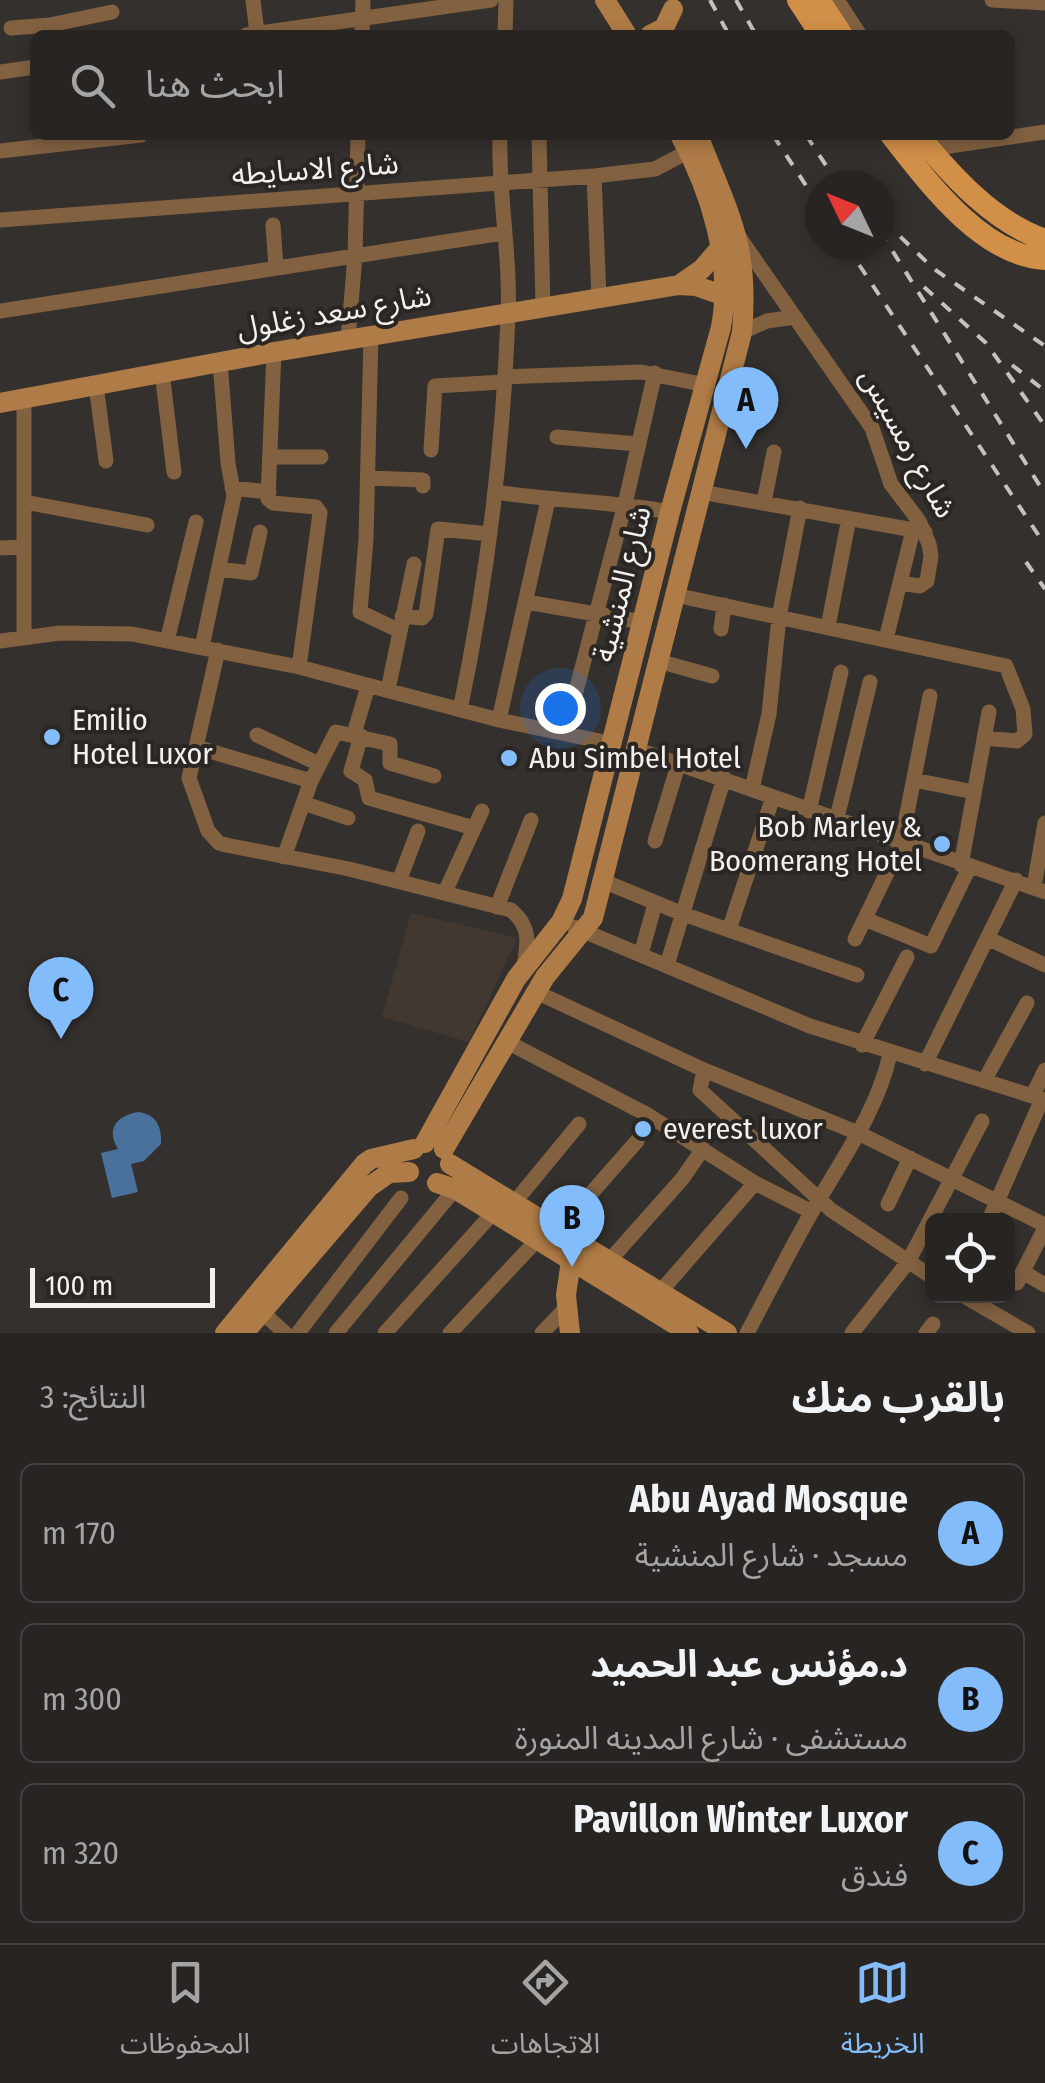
<!DOCTYPE html>
<html lang="ar">
<head>
<meta charset="utf-8">
<style>
	:root { --surface:#272422; --page:#2f2c2a; --text:#f1f3f6; --muted:#a4a4a5; --line:#434140; --accent:#83bcfb }
	body { margin:0; font-family:"Fira Sans Condensed","Noto Sans Arabic",sans-serif; background:var(--page); color:var(--text); direction:rtl }
	.controls { position:absolute; right:30px; bottom:30px; display:grid; overflow:hidden; border-radius:15px; box-shadow:0 5px 15px #0003 }
	.controls button { width:90px; height:90px; display:grid; place-items:center; padding:0; border:0; border-bottom:2px solid var(--line); background:var(--surface); color:var(--text); font:50px sans-serif }
	.compass { position:absolute; left:805px; top:170px; width:90px; height:90px; border-radius:50%; background:var(--surface); box-shadow:0 5px 15px #0003; rotate:313deg }
	.scale { position:absolute; left:30px; bottom:25px; width:185px; box-sizing:border-box; padding-left:10px; border:5px solid #f3f0ee; border-top:0; font-size:28px; line-height:35px; white-space:nowrap; color:#f3f0ee; -webkit-text-stroke:8px #2a2623; paint-order:stroke }
	.you { position:absolute; left:560px; top:708px; width:35px; height:35px; margin:-25px; border:8px solid #fff; border-radius:50%; background:#1a73e8; box-shadow:0 0 0 15px #1a73e833 }
	.badge { display:grid; place-items:center; width:65px; height:65px; border-radius:50%; background:var(--accent); color:#111; font-size:32px; font-weight:700 }
	.pin { position:absolute; translate:-50% -82px; filter:drop-shadow(0 2px 5px #0008) }
	.pin::after { content:''; position:absolute; top:52px; width:35px; height:30px; background:inherit; clip-path:polygon(0 0,100% 0,50% 100%) }
	.list { margin:0; padding:0; list-style:none }
	h2 { display:flex; justify-content:space-between; align-items:center; height:130px; margin:0; padding:0 40px; font-size:42px }
	h2 small { font-size:32px; font-weight:400; color:var(--muted) }
	.list li { display:grid; grid-template-columns:65px 1fr auto; gap:30px; align-items:center; box-sizing:border-box; height:140px; margin:0 20px 20px; padding:0 20px; border:2px solid var(--line); border-radius:15px }
	.list b { display:block; font-size:38px; white-space:nowrap }
	.list p { margin:0; font-size:32px; white-space:nowrap; color:var(--muted) }
	.list em { font-size:32px; font-style:normal; color:var(--muted) }
	.icon { flex:none; width:55px; height:55px; fill:none; stroke:currentColor; stroke-width:2; stroke-linecap:round; stroke-linejoin:round }
	.map { position:relative; flex:none; width:1045px; height:1333px; overflow:hidden; direction:ltr }
	.search { position:absolute; background:var(--surface); box-shadow:0 5px 15px #0003; left:30px; right:30px; top:30px; height:110px; display:flex; align-items:center; gap:25px; box-sizing:border-box; padding:0 35px; border-radius:15px; color:var(--muted); font-size:38px }
	.sheet { height:610px; background:var(--surface) }
	nav { display:flex; justify-content:space-around; align-items:center; box-sizing:border-box; height:140px; border-top:2px solid var(--line); background:var(--surface); font-size:28px; color:var(--muted) }
	nav a { display:grid; justify-items:center; gap:5px }
	nav .on { color:var(--accent) }
	.map>svg:first-child { display:block }
	.built { fill:#413931 }
	.water { fill:#4a719b }
	.lines { fill:none; stroke-linecap:round; stroke-linejoin:round }
	.street { stroke:#826141; stroke-width:15 }
	.secondary { stroke:#af7b46; stroke-width:20 }
	.primary { stroke:#d28f48; stroke-width:22 }
	.rail { stroke:#c5c1bf; stroke-width:4; stroke-dasharray:12 12; stroke-linecap:butt }
	.poi-dot { fill:#83bcfb; stroke:#2a2623; stroke-width:4 }
	.labels { text-anchor:middle; dominant-baseline:central; stroke-width:8; stroke-linejoin:round; paint-order:stroke }
	.street-label { font-size:30px; fill:#f3f0ee; stroke:#2a2623 }
	.poi-label { font-size:30px; fill:#f3f0ee; stroke:#2a2623; text-anchor:start }
</style>
</head>
<body>
<div class="map">
<svg width="1045" height="1333" viewBox="0 0 1045 1333">
	<rect width="100%" height="100%" fill="#34302d"/>
	<path class="built" d="M 411,913 L 517,938 L 469,1042 L 382,1017 Z"/>
	<path class="water" d="M 138,1112 C 156,1114 162,1126 161,1144 L 144,1161 L 131,1164 L 138,1192 L 112,1198 L 101,1153 L 118,1149 C 106,1129 116,1116 138,1112 Z"/>
	<g class="lines">
		<path class="street" d="M 253,0 L 257,33
			M 837,0 L 860,35
			M 992,0 L 1045,3
			M 11,28 L 50,25 L 112,12
			M 246,35 L 491,0
			M 362,35 L 363,0
			M 505,35 L 506,0
			M 0,72 L 35,67
			M 539,135 L 543,308
			M 929,149 L 1045,132
			M 0,151 L 141,135
			M 594,176 L 599,298
			M 0,220 L 594,176 L 655,169 L 689,151
			M 273,225 L 276,268
			M 739,237 L 872,428 L 891,484 L 919,521 L 929,544 L 931,556 L 927,581 L 920,586 L 900,583
			M 0,311 L 503,233
			M 742,332 L 767,321 L 795,317
			M 371,336 L 366,539 L 360,612 L 400,631
			M 348,340 L 355,256 L 358,135
			M 274,352 L 268,499 L 273,503 L 316,507 L 320,513 L 299,667
			M 162,372 L 174,472
			M 504,377 L 641,372 L 706,385
			M 96,385 L 106,461
			M 24,399 L 24,638
			M 557,437 L 637,444
			M 431,450 L 435,386 L 503,382
			M 270,457 L 321,457
			M 368,478 L 423,480 L 423,486
			M 232,488 L 269,492
			M 495,492 C 553,501 612,501 670,512
			M 701,492 L 925,532
			M 24,502 L 147,525
			M 764,502 L 774,452
			M 0,548 L 24,547
			M 219,569 L 251,573 L 260,532
			M 675,595 L 1006,666 L 1023,709 L 1025,734 L 1017,741 L 984,738
			M 526,602 L 643,622
			M 402,616 L 422,618 L 426,614 L 438,529 L 490,534
			M 828,627 L 849,518
			M 721,629 L 724,605
			M 886,639 L 913,530
			M 0,641 L 60,633 L 132,634 L 299,667 L 499,720 L 614,744
			M 167,641 L 196,522
			M 202,647 L 234,496 L 228,463 L 220,362
			M 218,650 L 189,778 L 208,831 L 219,843 L 226,845 L 349,869 L 511,910 C 531,927 528,942 524,966
			M 658,661 L 712,676
			M 388,690 L 414,564
			M 460,710 C 487,581 503,449 508,317 C 511,257 498,196 500,135
			M 499,720 L 548,500
			M 565,733 L 625,504 L 655,373
			M 354,734 L 368,686
			M 257,735 L 319,764
			M 361,736 L 351,771 L 365,780 L 369,798 L 474,828
			M 196,747 L 311,781
			M 636,749 L 1045,892
			M 914,780 L 974,792
			M 752,789 L 769,714 L 779,617 L 800,508
			M 303,803 L 348,818
			M 809,811 L 841,672
			M 836,822 L 870,682
			M 655,841 L 679,762
			M 284,857 L 311,781 L 336,732 L 390,744 L 390,763 L 434,776
			M 961,865 L 989,712
			M 399,881 L 418,831
			M 603,881 L 683,914 L 857,975
			M 1034,887 L 1045,823
			M 445,892 L 482,811
			M 497,907 L 531,820
			M 865,919 L 931,946 L 969,868
			M 574,927 L 810,1026 L 1045,1100
			M 729,930 L 773,797
			M 855,939 L 901,844 L 930,696
			M 989,939 L 1045,965
			M 641,954 L 655,904
			M 667,965 L 724,778
			M 536,992 L 704,1070 L 858,1133 L 1045,1225
			M 507,1042 L 648,1115 L 755,1183 L 812,1212
			M 862,1045 L 907,957
			M 925,1064 L 1016,880
			M 704,1070 L 700,1090 L 831,1210 L 932,1277
			M 984,1081 L 1027,1003
			M 1033,1095 L 1045,1070
			M 514,1203 L 579,1124
			M 888,1204 L 910,1158
			M 989,1220 L 1042,1099
			M 559,1230 L 637,1141
			M 609,1261 L 682,1179 L 703,1149
			M 1023,1272 L 1045,1285
			M 1017,1283 L 1045,1228
			M 660,1292 L 755,1183
			M 964,1296 L 1028,1333
			M 262,1312 L 285,1333
			M 298,1333 L 401,1198
			M 336,1333 L 455,1189
			M 385,1333 L 492,1214
			M 450,1333 L 537,1240
			M 542,1333 L 567,1307
			M 747,1333 C 768,1294 788,1254 810,1215 C 839,1163 877,1113 890,1054
			M 852,1333 L 908,1262 L 982,1121
			M 926,1333 L 933,1324"/>
		<path class="secondary" d="M 605,0 L 627,35
			M 650,35 L 664,28 L 673,9
			M 679,285 L 702,269 L 720,248
			M 0,403 L 274,352 L 679,285 L 696,286 L 725,296
			M 425,1143 L 516,979 L 561,922 L 572,899 L 670,512 L 721,327 C 733,263 711,192 680,135
			M 444,1149 L 545,977 L 593,918 L 742,332 C 750,244 728,213 698,135
			M 450,1164 L 727,1333
			M 437,1183 L 455,1189 L 689,1333
			M 225,1333 L 364,1164 L 371,1159 L 414,1149
			M 244,1333 L 369,1187 L 389,1173 L 409,1172
			M 570,1333 L 566,1295 L 571,1261"/>
		<path class="primary" d="M 798,0 L 821,35
			M 819,0 L 842,35
			M 891,135 C 927,181 982,256 1045,259
			M 918,135 C 952,176 993,222 1045,240"/>
		<path class="rail" d="M 710,0 L 729,35
			M 736,0 L 756,35
			M 773,135 L 820,207
			M 806,135 L 839,185
			M 883,220 L 934,269 L 1045,346
			M 880,231 L 1045,494
			M 846,245 L 1045,545
			M 924,287 L 986,343 L 1045,426
			M 1012,365 L 1045,391
			M 1026,562 L 1045,589"/>
	</g>
	<g class="poi-dot">
		<circle cx="52" cy="737" r="10"/>
		<circle cx="509" cy="758" r="10"/>
		<circle cx="942" cy="844" r="10"/>
		<circle cx="643" cy="1129" r="10"/>
	</g>
	<g class="labels">
		<g class="street-label">
			<text transform="translate(315 169) rotate(-4)">شارع الاسايطه</text>
			<text transform="translate(334 312) rotate(-10)">شارع سعد زغلول</text>
			<text transform="translate(908 443) rotate(61)">شارع رمسيس</text>
			<text transform="translate(622 584) rotate(-76)">شارع المنشية</text>
		</g>
		<g class="poi-label">
			<text x="72" y="720">Emilio<tspan x="72" dy="34">Hotel Luxor</tspan></text>
			<text x="529" y="758">Abu Simbel Hotel</text>
			<text x="922" y="827" text-anchor="end">Bob Marley &amp;<tspan x="922" dy="34">Boomerang Hotel</tspan></text>
			<text x="663" y="1129">everest luxor</text>
		</g>
	</g>
</svg>
<div class="controls">
<button><svg class="icon" aria-label="locate" viewBox="0 0 24 24"><circle cx="12" cy="12" r="6"/><path d="M12 2v4M12 18v4M2 12h4M18 12h4"/></svg></button>
</div>
<svg class="compass" viewBox="-18 -18 36 36"><path d="M0-13l5 13h-10z" fill="#e53935"/><path d="M0 13l5-13h-10z" fill="#a4a4a5"/></svg>
<div class="scale">100 m</div>
<div class="you"></div>
<div class="pin badge" style="left:746px;top:449px">A</div>
<div class="pin badge" style="left:572px;top:1267px">B</div>
<div class="pin badge" style="left:61px;top:1039px">C</div>
<div class="search"><svg class="icon" aria-label="search" viewBox="0 0 24 24"><circle cx="10" cy="10" r="6"/><path d="M15 15l6 6"/></svg>ابحث هنا</div>
</div>
<section class="sheet">
<h2>بالقرب منك<small>النتائج: 3</small></h2>
<ul class="list">
<li><span class="badge">A</span><div><b>Abu Ayad Mosque</b><p>مسجد · شارع المنشية</p></div><em>170 m</em></li>
<li><span class="badge">B</span><div><b>د.مؤنس عبد الحميد</b><p>مستشفى · شارع المدينه المنورة</p></div><em>300 m</em></li>
<li><span class="badge">C</span><div><b>Pavillon Winter Luxor</b><p>فندق</p></div><em>320 m</em></li>
</ul>
</section>
<nav>
<a class="on"><svg class="icon" aria-label="map" viewBox="0 0 24 24"><path d="M3 6l6-2 6 2 6-2v14l-6 2-6-2-6 2zM9 4v14M15 6v14"/></svg>الخريطة</a>
<a><svg class="icon" aria-label="directions" viewBox="0 0 24 24"><path d="M12 3l9 9-9 9-9-9zM9 14v-3h6M13 9l2 2-2 2"/></svg>الاتجاهات</a>
<a><svg class="icon" aria-label="saved" viewBox="0 0 24 24"><path d="M7 4h10v16l-5-4-5 4z"/></svg>المحفوظات</a>
</nav>
</body>
</html>
